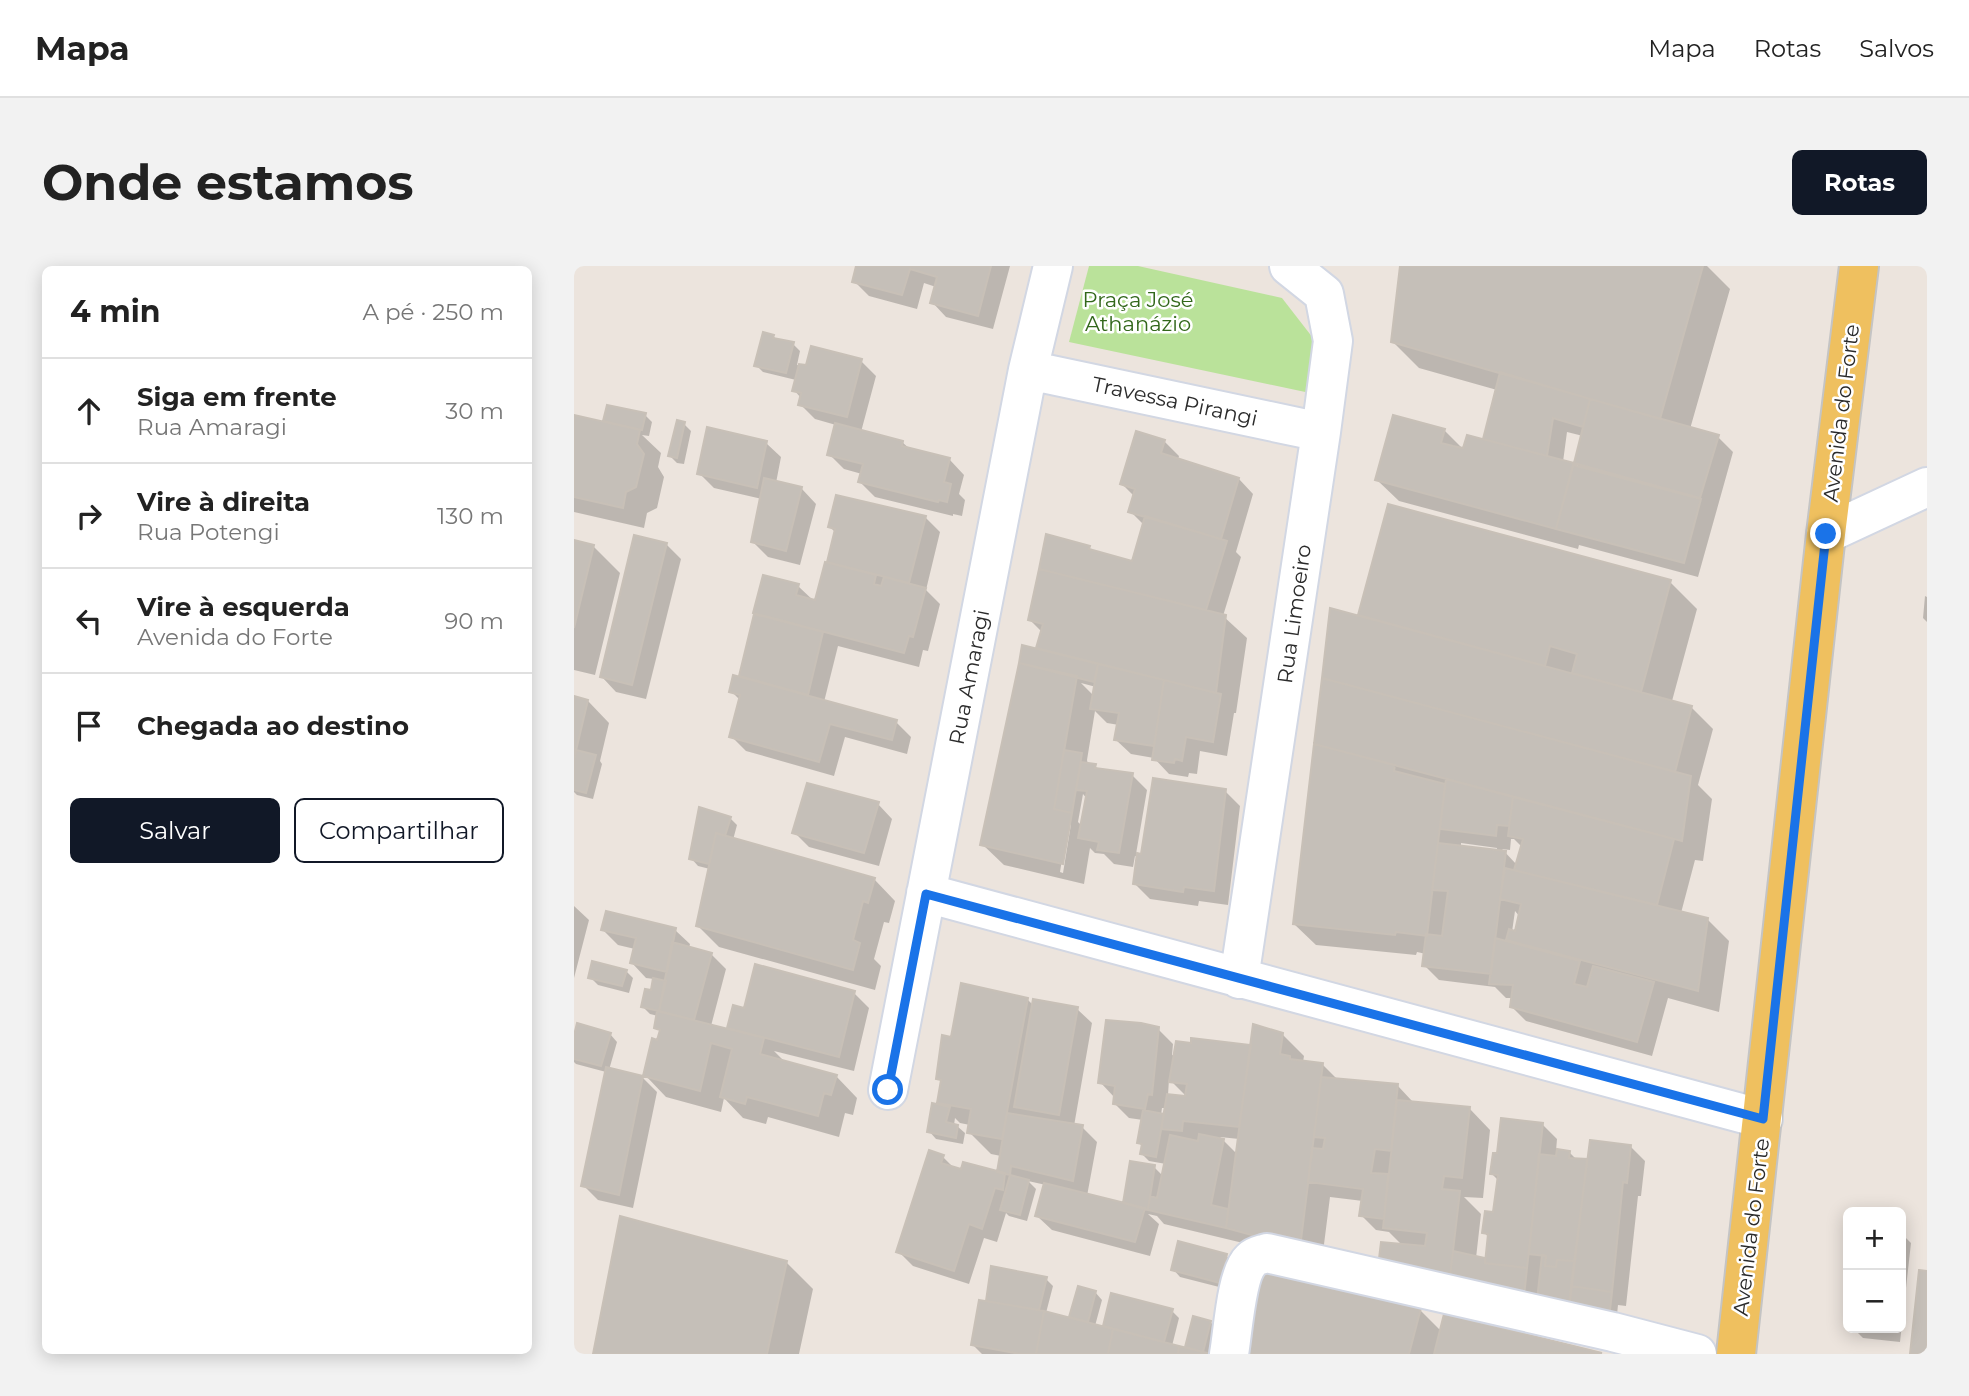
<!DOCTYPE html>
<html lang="pt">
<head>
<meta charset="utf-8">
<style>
	:root { --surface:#fff; --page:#f2f2f2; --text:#222; --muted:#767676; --line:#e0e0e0; --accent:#111827 }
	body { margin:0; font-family:Montserrat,sans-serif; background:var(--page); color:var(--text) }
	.controls { position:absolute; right:21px; bottom:21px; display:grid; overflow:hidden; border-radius:10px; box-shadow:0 4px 18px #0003 }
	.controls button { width:63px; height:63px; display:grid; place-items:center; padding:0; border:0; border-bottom:2px solid var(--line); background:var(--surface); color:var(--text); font:35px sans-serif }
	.stop { position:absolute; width:21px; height:21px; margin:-16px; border:5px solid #1a73e8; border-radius:50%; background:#fff }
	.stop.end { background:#1a73e8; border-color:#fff; box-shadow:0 2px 7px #0008 }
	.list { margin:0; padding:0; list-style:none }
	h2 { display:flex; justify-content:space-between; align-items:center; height:91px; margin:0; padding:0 28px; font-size:30px }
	h2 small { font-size:23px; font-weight:400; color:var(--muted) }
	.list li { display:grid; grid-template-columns:46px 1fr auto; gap:21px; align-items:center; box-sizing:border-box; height:105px; padding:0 28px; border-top:2px solid var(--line) }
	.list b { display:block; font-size:26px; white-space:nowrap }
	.list p { margin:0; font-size:23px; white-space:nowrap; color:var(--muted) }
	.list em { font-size:23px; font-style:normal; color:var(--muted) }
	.actions { display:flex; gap:14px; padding:21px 28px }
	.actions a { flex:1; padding:16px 0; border:2px solid var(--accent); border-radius:10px; text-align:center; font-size:24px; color:var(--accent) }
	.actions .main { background:var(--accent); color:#fff }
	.icon { flex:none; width:38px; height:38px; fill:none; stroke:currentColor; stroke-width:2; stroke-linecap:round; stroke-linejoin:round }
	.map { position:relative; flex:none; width:1353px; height:1088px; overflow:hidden; border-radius:10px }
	header { display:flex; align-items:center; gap:42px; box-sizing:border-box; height:98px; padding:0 35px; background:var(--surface); border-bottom:2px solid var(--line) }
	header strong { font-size:33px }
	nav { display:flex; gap:38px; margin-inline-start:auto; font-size:24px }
	.intro { display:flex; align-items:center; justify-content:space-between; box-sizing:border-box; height:168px; padding:0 42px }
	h1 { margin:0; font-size:49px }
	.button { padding:18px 32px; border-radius:10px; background:var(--accent); color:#fff; font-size:24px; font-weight:700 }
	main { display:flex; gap:42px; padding:0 42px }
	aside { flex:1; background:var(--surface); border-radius:10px; box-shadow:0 4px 18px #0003 }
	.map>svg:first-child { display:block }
	.green { fill:#bae29a }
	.shadow { fill:#0003; fill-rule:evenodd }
	.building { fill:#c5bfb8; stroke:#c8c0b7; stroke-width:2 }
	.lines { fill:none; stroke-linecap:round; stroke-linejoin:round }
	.minor-casing { stroke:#d2d7e3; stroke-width:42 }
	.major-casing { stroke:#c4c4c4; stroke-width:42 }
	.minor { stroke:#fff; stroke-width:38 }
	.major { stroke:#efc05f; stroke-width:38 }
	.route { stroke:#1a73e8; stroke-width:9 }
	.labels { text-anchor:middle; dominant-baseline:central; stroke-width:5; stroke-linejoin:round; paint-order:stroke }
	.park-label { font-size:21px; fill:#32671b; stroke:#fff }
	.street-label { font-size:21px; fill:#2b2b2b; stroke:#fff }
</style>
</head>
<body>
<header>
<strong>Mapa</strong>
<nav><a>Mapa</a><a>Rotas</a><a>Salvos</a></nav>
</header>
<div class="intro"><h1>Onde estamos</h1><a class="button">Rotas</a></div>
<main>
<aside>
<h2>4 min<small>A pé · 250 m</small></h2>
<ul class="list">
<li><svg class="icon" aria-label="ahead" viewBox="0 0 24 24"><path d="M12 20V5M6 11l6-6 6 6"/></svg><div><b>Siga em frente</b><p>Rua Amaragi</p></div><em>30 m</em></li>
<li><svg class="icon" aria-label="right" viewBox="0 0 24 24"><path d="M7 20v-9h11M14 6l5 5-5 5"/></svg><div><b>Vire à direita</b><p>Rua Potengi</p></div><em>130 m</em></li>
<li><svg class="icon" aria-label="left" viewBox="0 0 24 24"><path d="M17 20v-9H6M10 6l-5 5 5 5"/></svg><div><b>Vire à esquerda</b><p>Avenida do Forte</p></div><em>90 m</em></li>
<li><svg class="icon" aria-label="arrive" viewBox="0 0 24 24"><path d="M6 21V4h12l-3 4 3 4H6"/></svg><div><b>Chegada ao destino</b></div></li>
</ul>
<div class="actions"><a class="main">Salvar</a><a>Compartilhar</a></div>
</aside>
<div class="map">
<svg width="1353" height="1088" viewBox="0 0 1353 1088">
	<rect width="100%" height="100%" fill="#ece4dd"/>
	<path class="green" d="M 515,0 L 564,0 L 708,32 L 739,72 L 736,127 L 495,76 Z"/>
	<path class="shadow" d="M 284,0 L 436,0 L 419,63 L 372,51 L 358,36 L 362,21 L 350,17 L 343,43 L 295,30 L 280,15 Z
		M 828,0 L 1133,0 L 1156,23 L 1116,163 L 1144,171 L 1159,186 L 1124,311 L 1005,279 L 1004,283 L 825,235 L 803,214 L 870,164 L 890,184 L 910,175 L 923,124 L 845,102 L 818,75 ZM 993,166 L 1009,170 L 1002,197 L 1005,201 L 989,196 Z
		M 199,70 L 204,75 L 219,78 L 226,85 L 223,99 L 234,101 L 287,95 L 302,110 L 287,166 L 328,176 L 337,184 L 376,194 L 390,209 L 385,228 L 391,234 L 388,250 L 379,248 L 379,250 L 301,231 L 286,216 L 288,208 L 270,203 L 255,188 L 262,159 L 241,153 L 226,138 L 227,132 L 220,124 L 222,114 L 189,106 L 182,99 Z
		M 71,149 L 78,156 L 75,170 L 68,169 L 87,187 L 84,201 L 90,211 L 83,242 L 73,247 L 70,262 L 0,246 L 0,151 L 36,159 L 31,154 Z
		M 110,158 L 117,165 L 110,198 L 103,197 L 96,190 Z
		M 590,175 L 605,190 L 604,194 L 665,213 L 679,228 L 662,286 L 667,291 L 649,350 L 673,372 L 662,447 L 660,447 L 653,490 L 626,485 L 623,508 L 615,507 L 614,511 L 595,508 L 580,492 L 557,488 L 542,474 L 545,459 L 533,457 L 521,445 L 513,494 L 514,499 L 521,500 L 526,505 L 558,509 L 573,524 L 562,588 L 569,590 L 651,525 L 666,540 L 654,639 L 625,635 L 624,640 L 576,633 L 561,618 L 565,591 L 561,590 L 559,601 L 540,598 L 530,588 L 521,587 L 516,582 L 510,618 L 430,599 L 408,578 L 469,386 L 464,382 L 468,366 L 456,354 L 473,270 L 515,281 L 519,286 L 559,297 L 570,259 L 556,245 L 561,231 L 548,218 ZM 507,417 L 522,421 L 520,430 ZM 509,528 L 513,533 L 508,560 L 504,556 ZM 494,555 L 497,558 L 489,607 L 486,606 Z
		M 192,177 L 207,191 L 202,217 L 228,223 L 242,238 L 226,299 L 194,291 L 179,276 L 188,233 L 140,222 L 125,207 Z
		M 351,251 L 366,266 L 352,324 L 366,338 L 354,385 L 349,384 L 345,401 L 264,380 L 250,436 L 322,456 L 337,471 L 333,488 L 271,471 L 260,510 L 172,485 L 157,470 L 167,435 L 157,425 L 167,412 L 191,311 L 224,320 L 242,337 L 262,267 L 256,261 Z
		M 0,276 L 19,280 L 46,307 L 21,409 L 0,404 Z
		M 92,278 L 107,293 L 72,433 L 42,426 L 28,411 Z
		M 1096,316 L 1123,343 L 1098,435 L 1117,441 L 1139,463 L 1124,519 L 1138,533 L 1129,595 L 1121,594 L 1107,647 L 1133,653 L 1155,675 L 1145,746 L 1094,732 L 1078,790 L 952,755 L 937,740 L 939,732 L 932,732 L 921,721 L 865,714 L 850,699 L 852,688 L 843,686 L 842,689 L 742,679 L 720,658 L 790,353 L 786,349 ZM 937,573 L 940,573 L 948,581 L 943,599 L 928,583 L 936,584 ZM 887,577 L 923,582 L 923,586 L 887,581 ZM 941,645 L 946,651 L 942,667 L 938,666 Z
		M 1351,330 L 1353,331 L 1353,356 L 1349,352 Z
		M 0,432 L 14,435 L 35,457 L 26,495 L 28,498 L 19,533 L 3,529 L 0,526 Z
		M 304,538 L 318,553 L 305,600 L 235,581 L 220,566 Z
		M 156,552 L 163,559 L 159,574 L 300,613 L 321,635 L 315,657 L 310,656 L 300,693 L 307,700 L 301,724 L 145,681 L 124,660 L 136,603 L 124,600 L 117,592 Z
		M 0,640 L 15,654 L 0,712 Z
		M 29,664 L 101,664 L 116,678 L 115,682 L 137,688 L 152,703 L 137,760 L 154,765 L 160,741 L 171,744 L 280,727 L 295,742 L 280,805 L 200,785 L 210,795 L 262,810 L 283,832 L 279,849 L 271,847 L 265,871 L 194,851 L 192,858 L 169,852 L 150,832 L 147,846 L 92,831 L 71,809 L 87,766 L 82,761 L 84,750 L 76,748 L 69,741 L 78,726 L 80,713 L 72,712 L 58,697 L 61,683 L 44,679 Z
		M 52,705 L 59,712 L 55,727 L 24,719 L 16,711 Z
		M 453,733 L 459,739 L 503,743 L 518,757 L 500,860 L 508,861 L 523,876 L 513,930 L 550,939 L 580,901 L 589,910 L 592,898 L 575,895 L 568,888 L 569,881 L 565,877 L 569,854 L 555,852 L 540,837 L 541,832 L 526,816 L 584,763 L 599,778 L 598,789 L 601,790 L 677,781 L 708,768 L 730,790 L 729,796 L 748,798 L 764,814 L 824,820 L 838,835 L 838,837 L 895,842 L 916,864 L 909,932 L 890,931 L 907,948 L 902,992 L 913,994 L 915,972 L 910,966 L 921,948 L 925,915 L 918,908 L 968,858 L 983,873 L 982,885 L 995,886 L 1003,894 L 1015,895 L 1056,880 L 1071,895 L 1067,930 L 1064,930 L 1052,1040 L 1044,1039 L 1041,1068 L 897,1035 L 829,980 L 815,966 L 802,964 L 787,949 L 789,935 L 756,931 L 747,1002 L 669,977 L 590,958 L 583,950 L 574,948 L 585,958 L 576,990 L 478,964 L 463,950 L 472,919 L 454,915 L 462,923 L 453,955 L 435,950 L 432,947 L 423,976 L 410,972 L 395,1018 L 339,1000 L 324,985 L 369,891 L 381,903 L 424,909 L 427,890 L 417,888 L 395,866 L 396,859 L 386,857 L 381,852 L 380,859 L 383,860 L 391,867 L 389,878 L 362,873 L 355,865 L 371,842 L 365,836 L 368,817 L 364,812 L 378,773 ZM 595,813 L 614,832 L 594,829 ZM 588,842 L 592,842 L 591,850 L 587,849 ZM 646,871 L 665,873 L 663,888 Z
		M 36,768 L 43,776 L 35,804 L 68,811 L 83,826 L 59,942 L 24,934 L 9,919 L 32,806 L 2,798 L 0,796 L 0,775 Z
		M 1327,967 L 1337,977 L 1326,1076 L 1289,1072 L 1279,1062 L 1327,1062 Z
		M 652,990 L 660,997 L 653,1023 L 606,1011 L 599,1003 Z
		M 212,996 L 239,1023 L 225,1088 L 21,1088 Z
		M 472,1013 L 479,1020 L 472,1047 L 497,1053 L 505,1022 L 521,1026 L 528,1034 L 521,1060 L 535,1063 L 530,1059 L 598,1045 L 605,1052 L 598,1080 L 617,1085 L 613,1081 L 636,1056 L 644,1063 L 637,1088 L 408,1088 L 399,1079 L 418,1038 L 414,1035 Z
		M 1274,1017 L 1274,1045 L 1271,1042 Z
		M 846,1044 L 867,1065 L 871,1051 L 1024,1088 L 669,1088 Z"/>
	<path class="building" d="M 282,0 L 417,0 L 404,50 L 356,37 L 363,11 L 336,3 L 328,29 L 278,16 Z
		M 826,0 L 1129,0 L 1086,153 L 817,76 Z
		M 189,66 L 200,69 L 199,72 L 220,76 L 212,107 L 180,100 Z
		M 237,80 L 288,93 L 273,151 L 224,139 L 227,127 L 218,125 L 225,98 L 232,99 Z
		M 926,106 L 1016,133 L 1009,161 L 979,152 L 973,190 L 909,173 Z
		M 1016,133 L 1145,169 L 1126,232 L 1000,197 Z
		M 33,139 L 72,147 L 68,164 L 29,155 Z
		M 0,149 L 66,164 L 63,178 L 70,188 L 62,221 L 52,226 L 49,242 L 0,231 Z
		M 819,149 L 871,163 L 867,177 L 879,180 L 889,182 L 893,169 L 1000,197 L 982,263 L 801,214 Z
		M 103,154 L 111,156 L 103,192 L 94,190 Z
		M 261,157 L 329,175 L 328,180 L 376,192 L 370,216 L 377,218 L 373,236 L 365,234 L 364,236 L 284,216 L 289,198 L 253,189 Z
		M 133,161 L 193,175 L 183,222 L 123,208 Z
		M 562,165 L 591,174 L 587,187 L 665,212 L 647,273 L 554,246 L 561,223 L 546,218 Z
		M 999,199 L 1127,233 L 1110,297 L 982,263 Z
		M 190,212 L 228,221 L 212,285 L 177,276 Z
		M 262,229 L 352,250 L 335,317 L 253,296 L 261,263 L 254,261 Z
		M 814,238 L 1097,314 L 1067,426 L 998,407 L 1003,388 L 976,380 L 971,400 L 784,349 Z
		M 571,250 L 653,275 L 632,344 L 465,303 L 472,268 L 516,280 L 515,283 L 558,295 Z
		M 60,269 L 93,277 L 58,419 L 26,411 Z
		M 0,274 L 20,279 L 0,362 Z
		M 251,296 L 302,309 L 300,318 L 307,320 L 310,311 L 352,322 L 339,371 L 335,370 L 330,387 L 179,347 L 189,309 L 225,318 L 222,329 L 241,334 Z
		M 465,303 L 652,349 L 642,427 L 462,382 L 469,358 L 454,354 Z
		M 756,342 L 1118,440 L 1101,506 L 748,412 Z
		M 180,348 L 249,366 L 234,429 L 165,410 Z
		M 448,379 L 524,398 L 520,416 L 445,397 Z
		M 445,397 L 503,410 L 480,543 L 498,547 L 489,598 L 406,579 Z
		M 524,398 L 590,414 L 580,480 L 540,474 L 545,447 L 516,443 Z
		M 159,409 L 323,454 L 318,474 L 256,458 L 245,496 L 155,471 L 166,429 L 155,426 Z
		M 748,412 L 1117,510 L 1108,575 L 740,478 Z
		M 590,414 L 647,428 L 639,476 L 612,471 L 608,495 L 601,493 L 600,497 L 578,494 Z
		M 0,430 L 14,434 L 0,493 Z
		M 0,430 L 14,434 L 0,493 Z
		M 740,478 L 821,499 L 820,505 L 871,518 L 853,670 L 822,666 L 821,669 L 719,658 Z
		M 2,484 L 22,489 L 12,527 L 0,524 L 0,493 Z
		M 490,484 L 508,487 L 498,547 L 480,543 Z
		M 507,496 L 522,498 L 521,502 L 559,507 L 545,587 L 523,584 L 525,576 L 504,572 L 513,525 L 502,524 Z
		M 579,512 L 652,523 L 640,625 L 610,621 L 609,626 L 559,618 L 563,587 L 567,588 Z
		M 872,513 L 939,531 L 935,560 L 923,559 L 922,570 L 866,563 Z
		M 233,517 L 305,536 L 290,587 L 218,567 Z
		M 939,531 L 1100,573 L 1083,639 L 940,604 L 949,573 L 934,570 Z
		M 125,541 L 157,551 L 151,570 L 142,567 L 135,598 L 115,593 Z
		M 142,567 L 301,612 L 294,637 L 289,635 L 279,674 L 286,677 L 279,704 L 122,660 Z
		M 864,577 L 932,585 L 917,708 L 848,700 L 852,668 L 868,670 L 874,625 L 858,624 Z
		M 931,602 L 1134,652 L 1124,725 L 932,674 L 935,663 L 941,665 L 947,638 L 926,633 Z
		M 32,645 L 102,662 L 93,706 L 56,697 L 62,672 L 27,664 Z
		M 921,672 L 1006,695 L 1000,718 L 1013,721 L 1019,700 L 1080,716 L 1063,776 L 936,741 L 939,719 L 915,718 Z
		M 98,676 L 138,687 L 120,754 L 85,745 Z
		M 18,695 L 53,704 L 48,720 L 14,712 Z
		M 181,698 L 281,725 L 265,791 L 153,762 L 159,739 L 170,742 Z
		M 79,712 L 92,715 L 85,745 L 67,741 L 71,723 L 77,724 Z
		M 387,717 L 454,732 L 428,873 L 393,867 L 397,843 L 363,837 L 367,814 L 362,813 L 368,769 L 377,771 Z
		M 459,733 L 504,741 L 485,849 L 440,841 Z
		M 83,745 L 190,772 L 186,788 L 263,809 L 257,829 L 250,827 L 244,850 L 173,831 L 171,838 L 146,831 L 158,783 L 137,777 L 126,825 L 69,810 L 78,772 L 83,774 L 86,764 L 80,762 Z
		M 532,754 L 567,757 L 585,761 L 578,829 L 574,828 L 571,843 L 539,838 L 541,820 L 524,817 Z
		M 3,757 L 37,767 L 27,800 L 0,793 L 0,769 Z
		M 679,758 L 709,767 L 706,788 L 716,790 L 716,793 L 749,797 L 726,982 L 652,962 Z
		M 617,772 L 677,779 L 665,861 L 609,855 L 608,865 L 587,863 L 593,828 L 611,830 L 613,818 L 595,816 L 602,775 L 617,777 Z
		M 32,801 L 69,810 L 45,929 L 7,920 Z
		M 747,811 L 824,818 L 817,885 L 801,883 L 797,907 L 814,908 L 810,953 L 785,950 L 789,923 L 734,916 L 738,882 L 749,883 L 751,872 L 740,871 Z
		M 823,834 L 896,841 L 888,912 L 870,910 L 868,923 L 886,925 L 875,1019 L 804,1001 L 807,976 L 851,980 L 853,967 L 809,962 Z
		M 358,837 L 376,841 L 372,856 L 384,859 L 382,872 L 353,866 Z
		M 569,844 L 590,848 L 582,891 L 566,888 L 568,878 L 563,877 Z
		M 433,847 L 509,859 L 499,915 L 437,900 L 436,909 L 423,906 Z
		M 927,852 L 969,857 L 953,1002 L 911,997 L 914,968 L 908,967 L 911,945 L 919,946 L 924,909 L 916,908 L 919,887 L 923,887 Z
		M 625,868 L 650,873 L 637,939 L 654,943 L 652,962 L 574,944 L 576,930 L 583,932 L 596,869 L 624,875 Z
		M 1016,874 L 1057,879 L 1053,917 L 1049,916 L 1038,1026 L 997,1020 Z
		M 983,883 L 996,885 L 995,892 L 1013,893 L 1001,995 L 983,994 L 982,1001 L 971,1000 L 972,990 L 955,988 L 965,888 L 982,890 Z
		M 355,884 L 370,889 L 367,897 L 387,903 L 389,896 L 431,907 L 429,924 L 421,922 L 408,963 L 395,958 L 380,1005 L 322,986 Z
		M 556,895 L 581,899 L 574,944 L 549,937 Z
		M 436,909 L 455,914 L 446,949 L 426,944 Z
		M 470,917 L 571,942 L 561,976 L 461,950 Z
		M 46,950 L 213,995 L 193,1088 L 19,1088 Z
		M 604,975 L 653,988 L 646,1017 L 597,1004 Z
		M 879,985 L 911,992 L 911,997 L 953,1002 L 949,1040 L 875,1019 Z
		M 968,989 L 972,990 L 971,1000 L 982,1001 L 983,994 L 1001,995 L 994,1051 L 962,1043 Z
		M 417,1000 L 473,1011 L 465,1044 L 412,1035 Z
		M 689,1004 L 847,1042 L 835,1088 L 667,1088 Z
		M 1345,1004 L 1353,1005 L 1353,1088 L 1336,1088 Z
		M 504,1020 L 522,1025 L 514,1056 L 495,1051 Z
		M 997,1020 L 1038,1026 L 1034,1062 L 994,1051 Z
		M 537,1027 L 599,1043 L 590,1076 L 529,1060 Z
		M 405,1034 L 470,1045 L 462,1088 L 446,1088 L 397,1079 Z
		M 470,1045 L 539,1063 L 534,1088 L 462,1088 Z
		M 870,1048 L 1028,1087 L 860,1088 Z
		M 619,1050 L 637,1055 L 629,1086 L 611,1081 Z
		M 539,1063 L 605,1080 L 604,1088 L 534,1088 Z
		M 605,1080 L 637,1088 L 604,1088 Z"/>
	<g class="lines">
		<defs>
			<path id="minor" d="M 454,104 L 747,166
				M 1252,268 L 1353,221
				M 352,627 L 1189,853
				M 665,713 L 747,166 L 759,75 L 750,28 L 715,0
				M 314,824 L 454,104 L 479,0
				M 655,1088 C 659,1066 662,1008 677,994 C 682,989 687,989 693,987 L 1039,1066 L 1123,1088"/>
			<path id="major" d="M 1162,1088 L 1252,268 L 1285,0"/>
		</defs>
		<use href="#minor" class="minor-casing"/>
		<use href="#major" class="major-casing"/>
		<use href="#minor" class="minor"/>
		<use href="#major" class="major"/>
	</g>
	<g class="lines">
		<path class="route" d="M 314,824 L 352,628 L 1189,853 L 1252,268"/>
	</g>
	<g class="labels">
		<g class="park-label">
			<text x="564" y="33">Praça José<tspan x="564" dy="24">Athanázio</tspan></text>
		</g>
		<g class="street-label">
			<text transform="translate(601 135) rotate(12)">Travessa Pirangi</text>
			<text transform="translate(1267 147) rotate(-83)">Avenida do Forte</text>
			<text transform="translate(720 348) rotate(-82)">Rua Limoeiro</text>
			<text transform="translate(395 411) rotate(-79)">Rua Amaragi</text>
			<text transform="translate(1177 961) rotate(-83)">Avenida do Forte</text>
		</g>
	</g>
</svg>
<div class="controls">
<button>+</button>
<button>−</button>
</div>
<div class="stop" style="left:314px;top:824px"></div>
<div class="stop end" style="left:1252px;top:268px"></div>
</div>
</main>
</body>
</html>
